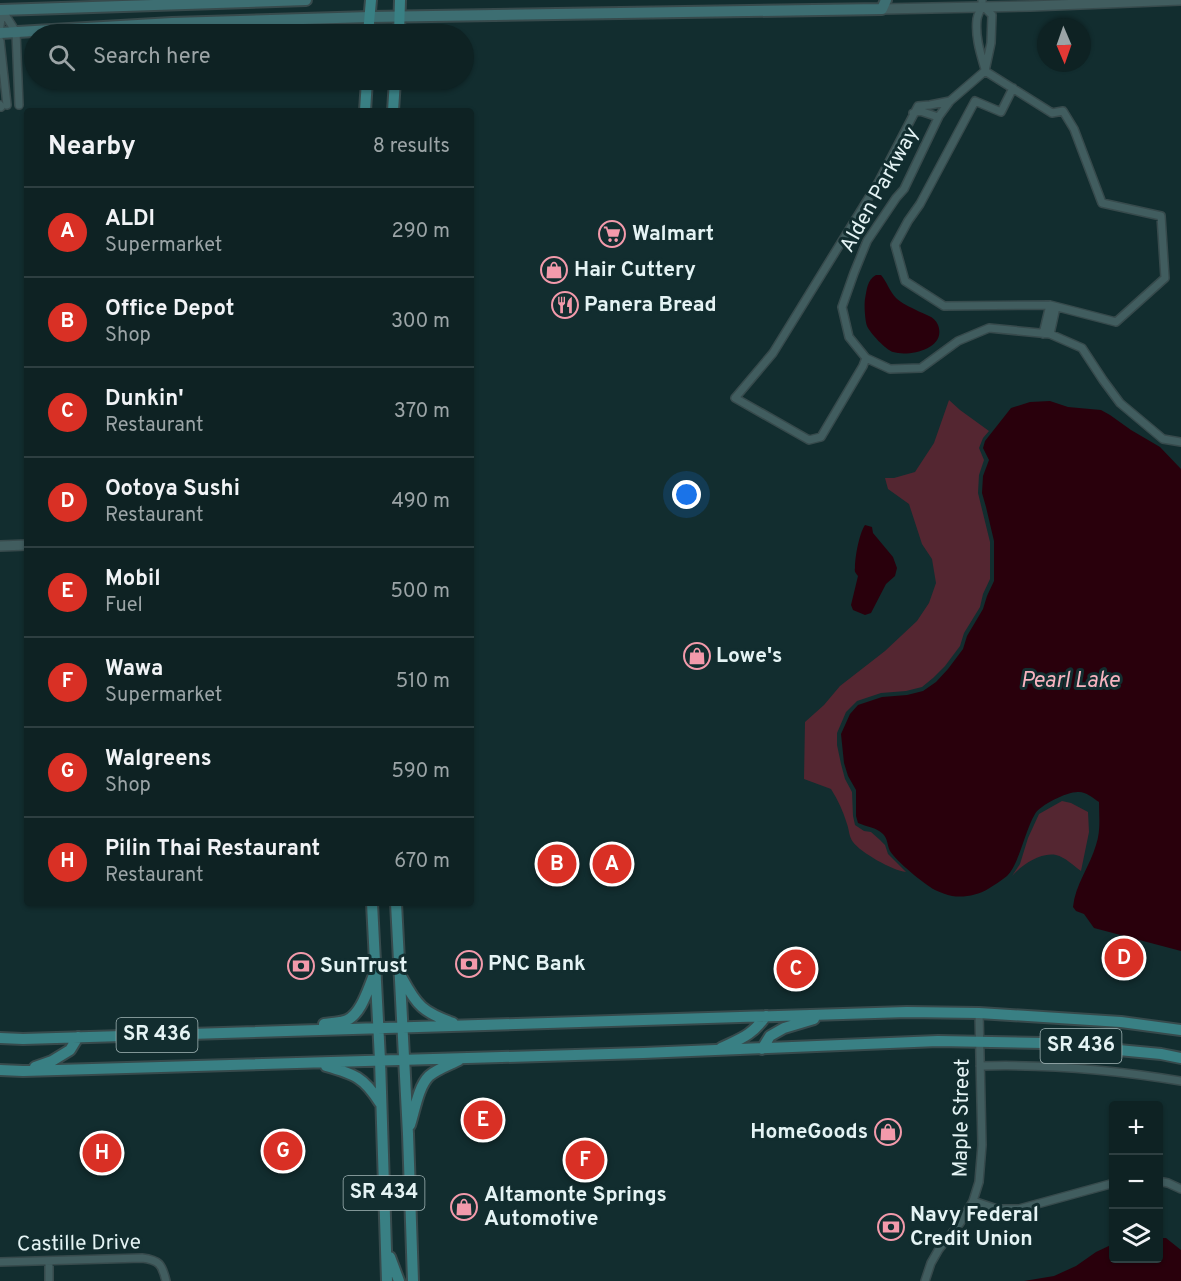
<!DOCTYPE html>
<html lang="en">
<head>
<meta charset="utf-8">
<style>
	:root { --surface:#0e2223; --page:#1c2f30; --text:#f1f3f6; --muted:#9ba4a6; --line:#2e3f41; --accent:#d93025 }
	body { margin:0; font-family:Overpass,sans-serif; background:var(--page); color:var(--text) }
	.controls { position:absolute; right:18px; bottom:18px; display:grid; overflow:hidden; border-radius:6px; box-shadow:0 2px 4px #0004 }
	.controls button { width:54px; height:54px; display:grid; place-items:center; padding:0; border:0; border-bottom:2px solid var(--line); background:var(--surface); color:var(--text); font:30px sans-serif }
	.compass { position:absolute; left:1037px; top:18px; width:54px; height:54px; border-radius:50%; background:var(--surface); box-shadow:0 2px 4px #0004; rotate:178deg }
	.you { position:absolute; left:687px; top:495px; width:21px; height:21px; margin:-15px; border:4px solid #fff; border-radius:50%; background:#1a73e8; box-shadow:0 0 0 9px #1a73e833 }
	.badge { display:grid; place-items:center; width:39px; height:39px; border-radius:50%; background:var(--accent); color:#fff; font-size:20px; font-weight:700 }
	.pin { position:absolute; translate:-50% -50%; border:3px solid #fff; box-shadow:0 2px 6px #0006 }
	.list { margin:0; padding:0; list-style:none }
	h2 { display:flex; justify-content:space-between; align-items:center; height:78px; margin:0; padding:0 24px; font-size:26px }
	h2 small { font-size:20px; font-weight:400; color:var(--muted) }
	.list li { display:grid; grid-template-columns:39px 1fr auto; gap:18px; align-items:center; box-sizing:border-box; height:90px; padding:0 24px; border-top:2px solid var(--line) }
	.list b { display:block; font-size:22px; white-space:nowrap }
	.list p { margin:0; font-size:20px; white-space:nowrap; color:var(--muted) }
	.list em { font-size:20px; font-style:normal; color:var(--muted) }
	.icon { flex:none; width:33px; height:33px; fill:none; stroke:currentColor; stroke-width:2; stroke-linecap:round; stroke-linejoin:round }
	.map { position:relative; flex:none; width:1181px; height:1281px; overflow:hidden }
	.search { position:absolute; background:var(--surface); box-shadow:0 2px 4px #0004; left:24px; top:24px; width:450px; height:66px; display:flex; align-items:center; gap:15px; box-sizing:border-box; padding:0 21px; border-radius:33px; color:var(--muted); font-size:22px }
	.panel { position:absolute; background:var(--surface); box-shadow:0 2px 4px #0004; left:24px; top:108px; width:450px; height:798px; border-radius:6px }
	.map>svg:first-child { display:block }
	.green { fill:#542631 }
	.water { fill:#29000c }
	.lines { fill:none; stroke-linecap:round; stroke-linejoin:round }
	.minor-casing { stroke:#374a4c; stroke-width:10 }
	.tertiary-casing { stroke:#374a4c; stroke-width:12 }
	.secondary-casing { stroke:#374a4c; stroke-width:14 }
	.primary-casing { stroke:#374a4c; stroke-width:14 }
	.minor { stroke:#415d5f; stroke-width:7 }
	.tertiary { stroke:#415d5f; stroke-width:9 }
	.secondary { stroke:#3d6e72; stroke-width:10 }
	.primary { stroke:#398084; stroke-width:10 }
	.labels { text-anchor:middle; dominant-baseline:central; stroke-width:6; stroke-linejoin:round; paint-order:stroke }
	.shield { fill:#122d2f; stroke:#a5b8b9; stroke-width:1.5 }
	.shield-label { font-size:20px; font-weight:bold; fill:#e4f3f4 }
	.street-label { font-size:21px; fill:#e4f3f4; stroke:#122d2f }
	.poi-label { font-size:21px; font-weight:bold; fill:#e4f3f4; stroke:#122d2f; text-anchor:start }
	.water-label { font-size:22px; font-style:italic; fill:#f7b3bf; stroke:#122d2f }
</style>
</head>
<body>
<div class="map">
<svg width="1181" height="1281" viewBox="0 0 1181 1281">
	<rect width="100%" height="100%" fill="#122d2f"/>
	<path class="green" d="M 949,400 L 960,410 L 989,431 L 983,438 L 979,448 L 984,460 L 979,475 L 978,493 L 990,542 L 990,579 L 983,594 L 980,607 L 964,633 L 960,646 L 945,666 L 933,678 L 922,687 L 906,691 L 881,693 L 857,701 L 846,712 L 837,733 L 837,745 L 841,764 L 845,779 L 852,792 L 853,816 L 855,825 L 864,831 L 871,832 L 880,840 L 885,845 L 888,854 L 906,872 C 893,871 860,852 853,842 C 849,837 849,829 847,824 C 843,811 838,800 831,789 L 804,779 L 805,722 L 824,705 L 840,686 L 885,651 L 917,621 L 929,603 L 936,583 L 932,559 L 922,544 L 909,504 L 888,489 L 885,478 L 894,478 L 915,472 L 934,443 Z
		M 1062,801 L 1071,803 L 1088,812 L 1089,832 L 1081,871 C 1074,866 1065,857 1056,855 C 1040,852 1022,865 1012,876 L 1020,864 L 1028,838 L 1039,814 Z"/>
	<path class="water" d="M 876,275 L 881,275 C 887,282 890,292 896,298 C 901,303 910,307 916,310 C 923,314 935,316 938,325 C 947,349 909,357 893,352 C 886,350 870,333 867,326 C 865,321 864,305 865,299 C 867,289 867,280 876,275 Z
		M 1050,401 L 1068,407 L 1101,410 L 1110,415 L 1131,430 L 1160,447 L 1181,469 L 1181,951 L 1094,928 L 1084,914 L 1076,911 L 1073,907 C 1075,885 1090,866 1096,845 C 1101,831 1099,816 1099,802 C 1093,798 1086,792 1079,792 C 1068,791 1040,805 1035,814 C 1025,830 1019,865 1007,876 C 1001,881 994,885 988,889 C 978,895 964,898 952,896 C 947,895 940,892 935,890 C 924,884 896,861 890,851 C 887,845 888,839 883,834 C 876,827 867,827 858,823 L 856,816 L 856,790 L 848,776 L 844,763 L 841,734 L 850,714 L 858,705 L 882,697 L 907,695 L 923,691 L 936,682 L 948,669 L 963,649 L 967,636 L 983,609 L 987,596 L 994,581 L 994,541 L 986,507 L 982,493 L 983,476 L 989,460 L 983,448 L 985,441 L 1011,408 L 1030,402 Z
		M 865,525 L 872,527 L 873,533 L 893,557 L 897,568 L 895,576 L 886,584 L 871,613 L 865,615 L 853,610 L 851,605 L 858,576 C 856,573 854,572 855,568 C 855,557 859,534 865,525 Z
		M 1159,1238 L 1166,1238 L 1181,1250 L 1181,1281 L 1024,1281 L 1054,1276 L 1076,1266 L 1096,1252 L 1113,1244 L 1114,1258 L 1158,1258 Z"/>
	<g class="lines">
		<defs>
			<path id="minor" d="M 982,0 C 983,8 978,12 977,19 C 975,36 980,52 985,69
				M 983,6 L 992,15 L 991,43 L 985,71 L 950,101 L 939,116 L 904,189 L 896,198 L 867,241 L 854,273 L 842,307 L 849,337 L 866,358 L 890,369 L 921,368 L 958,341 L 989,328 L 1050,334 L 1082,348 L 1103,380 L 1120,403 L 1163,439 L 1181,442
				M 0,26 L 2,10 L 16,32 L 19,105
				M 0,41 L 7,105
				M 985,71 L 1052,113 L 1063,111 L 1074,129 L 1102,203 L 1161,216 L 1165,278 L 1116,322 L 1050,305 L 944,306 L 905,281 L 895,245 L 908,221 L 920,204 L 975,101 L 1001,112 L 1013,88
				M 0,105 L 1,107
				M 913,113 L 920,111 L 938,117
				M 1043,334 L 1050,305
				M 1050,334 L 1056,307
				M 866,358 L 863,366 L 821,437 L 809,440 L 735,398 L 773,353 L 879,181 L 918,106 L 930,105 L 950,101
				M 980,1066 C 1047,1064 1115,1070 1181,1081
				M 1158,1181 L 1168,1183 L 1181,1189
				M 973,1201 L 997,1209 L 1019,1209 L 1114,1183
				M 49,1261 L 49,1281
				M 0,1262 L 142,1258 C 159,1260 162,1264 166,1281
				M 925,1281 L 931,1263 L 939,1249 L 960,1223 L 973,1201 L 979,1182 L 982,1145 L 979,1013"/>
			<path id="tertiary" d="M 882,9 L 1031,6 L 1181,0
				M 0,546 L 27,545"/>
			<path id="secondary" d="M 0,10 L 306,0
				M 0,33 L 172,23 L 370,17 L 882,9 L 886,0"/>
			<path id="primary" d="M 368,34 L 371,0
				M 399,34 L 400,0
				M 365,111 L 367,80
				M 393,111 L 395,80
				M 372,903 L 380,1060 L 387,1281
				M 396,903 L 408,1134 L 413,1281
				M 402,978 C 417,1006 423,1012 453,1023
				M 324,1024 C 331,1023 340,1023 347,1020 C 361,1014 368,989 374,975
				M 0,1038 L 23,1039 L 907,1012 L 979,1013 L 1121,1022 L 1181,1030
				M 721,1048 C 742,1038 751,1036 766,1016
				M 762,1049 L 770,1036 L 784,1028 L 814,1019
				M 326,1066 C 354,1074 364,1077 380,1103
				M 35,1067 L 52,1061 L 70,1050 L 78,1037
				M 0,1070 L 23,1071 L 643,1053 L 938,1041 L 1044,1043 L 1161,1054 L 1181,1058
				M 410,1125 C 415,1110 418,1087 429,1076 C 437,1069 449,1065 459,1060
				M 390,1257 L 399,1281"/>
		</defs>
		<use href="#minor" class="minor-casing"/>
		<use href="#tertiary" class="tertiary-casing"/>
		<use href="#secondary" class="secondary-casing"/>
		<use href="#primary" class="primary-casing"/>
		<use href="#minor" class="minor"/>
		<use href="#tertiary" class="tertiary"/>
		<use href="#secondary" class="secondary"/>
		<use href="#primary" class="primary"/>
	</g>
	<defs>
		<symbol id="supermarket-ring" viewBox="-11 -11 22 22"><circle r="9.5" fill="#122d2f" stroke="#f39aab" stroke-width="1.5"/><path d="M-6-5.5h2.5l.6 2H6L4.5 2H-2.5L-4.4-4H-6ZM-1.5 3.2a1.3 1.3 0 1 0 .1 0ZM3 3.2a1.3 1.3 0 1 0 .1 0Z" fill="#f39aab"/></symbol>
		<symbol id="shop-ring" viewBox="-11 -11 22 22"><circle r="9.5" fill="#122d2f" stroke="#f39aab" stroke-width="1.5"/><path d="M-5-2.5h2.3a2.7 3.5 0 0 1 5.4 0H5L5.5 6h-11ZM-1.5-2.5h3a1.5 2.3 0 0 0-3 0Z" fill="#f39aab"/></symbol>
		<symbol id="restaurant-ring" viewBox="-11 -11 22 22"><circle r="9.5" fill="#122d2f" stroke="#f39aab" stroke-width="1.5"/><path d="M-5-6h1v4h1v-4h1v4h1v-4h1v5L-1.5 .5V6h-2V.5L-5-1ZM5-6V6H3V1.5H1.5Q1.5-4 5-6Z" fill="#f39aab"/></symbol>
		<symbol id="bank-ring" viewBox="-11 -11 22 22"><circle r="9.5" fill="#122d2f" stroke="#f39aab" stroke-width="1.5"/><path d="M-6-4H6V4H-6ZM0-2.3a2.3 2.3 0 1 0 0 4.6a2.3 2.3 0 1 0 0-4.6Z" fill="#f39aab"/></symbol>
	</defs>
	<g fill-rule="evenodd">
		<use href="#supermarket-ring" x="597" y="219" width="30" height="30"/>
		<use href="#shop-ring" x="539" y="255" width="30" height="30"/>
		<use href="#restaurant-ring" x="550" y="290" width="30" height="30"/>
		<use href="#shop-ring" x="682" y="641" width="30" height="30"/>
		<use href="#bank-ring" x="454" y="949" width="30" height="30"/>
		<use href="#bank-ring" x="286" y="951" width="30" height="30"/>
		<use href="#shop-ring" x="873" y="1117" width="30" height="30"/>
		<use href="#shop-ring" x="449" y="1192" width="30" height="30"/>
		<use href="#bank-ring" x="876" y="1212" width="30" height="30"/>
	</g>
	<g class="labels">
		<g class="shield">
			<rect x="116.5" y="1018" width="81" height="34" rx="4.5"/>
			<rect x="1040.5" y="1029" width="81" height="34" rx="4.5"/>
			<rect x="343.5" y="1176" width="81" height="34" rx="4.5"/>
		</g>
		<g class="shield-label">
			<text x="157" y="1035">SR 436</text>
			<text x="1081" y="1046">SR 436</text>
			<text x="384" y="1193">SR 434</text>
		</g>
		<g class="street-label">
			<text transform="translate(880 190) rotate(-61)">Alden Parkway</text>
			<text transform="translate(962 1118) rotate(-89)">Maple Street</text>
			<text transform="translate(79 1244) rotate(-1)">Castille Drive</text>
		</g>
		<g class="poi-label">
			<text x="632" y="234">Walmart</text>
			<text x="574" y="270">Hair Cuttery</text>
			<text x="584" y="305">Panera Bread</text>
			<text x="716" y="656">Lowe's</text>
			<text x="488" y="964">PNC Bank</text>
			<text x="320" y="966">SunTrust</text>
			<text x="868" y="1132" text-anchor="end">HomeGoods</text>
			<text x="484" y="1195">Altamonte Springs<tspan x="484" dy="24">Automotive</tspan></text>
			<text x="910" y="1215">Navy Federal<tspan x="910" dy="24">Credit Union</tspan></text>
		</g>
		<g class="water-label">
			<text x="1070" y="681">Pearl Lake</text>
		</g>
	</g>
</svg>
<div class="controls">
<button>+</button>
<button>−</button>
<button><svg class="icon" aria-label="layers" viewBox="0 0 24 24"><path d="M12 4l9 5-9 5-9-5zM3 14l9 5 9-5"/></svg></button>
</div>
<svg class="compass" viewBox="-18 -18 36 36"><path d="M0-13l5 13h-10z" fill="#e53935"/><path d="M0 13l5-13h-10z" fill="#9ba4a6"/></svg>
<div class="you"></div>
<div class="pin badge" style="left:612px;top:864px">A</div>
<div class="pin badge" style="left:557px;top:864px">B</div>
<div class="pin badge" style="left:796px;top:969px">C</div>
<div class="pin badge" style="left:1124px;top:958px">D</div>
<div class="pin badge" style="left:483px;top:1120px">E</div>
<div class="pin badge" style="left:585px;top:1160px">F</div>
<div class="pin badge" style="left:283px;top:1151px">G</div>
<div class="pin badge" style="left:102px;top:1153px">H</div>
<div class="search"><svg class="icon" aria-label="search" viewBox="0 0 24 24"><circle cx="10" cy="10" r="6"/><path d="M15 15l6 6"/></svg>Search here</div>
<section class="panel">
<h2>Nearby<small>8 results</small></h2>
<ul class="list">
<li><span class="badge">A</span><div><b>ALDI</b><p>Supermarket</p></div><em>290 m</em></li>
<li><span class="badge">B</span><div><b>Office Depot</b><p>Shop</p></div><em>300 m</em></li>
<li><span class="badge">C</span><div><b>Dunkin'</b><p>Restaurant</p></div><em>370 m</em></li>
<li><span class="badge">D</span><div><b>Ootoya Sushi</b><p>Restaurant</p></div><em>490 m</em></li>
<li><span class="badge">E</span><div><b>Mobil</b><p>Fuel</p></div><em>500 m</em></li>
<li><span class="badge">F</span><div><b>Wawa</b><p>Supermarket</p></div><em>510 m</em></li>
<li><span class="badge">G</span><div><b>Walgreens</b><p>Shop</p></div><em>590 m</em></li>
<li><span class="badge">H</span><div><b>Pilin Thai Restaurant</b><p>Restaurant</p></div><em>670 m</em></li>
</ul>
</section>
</div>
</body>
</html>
